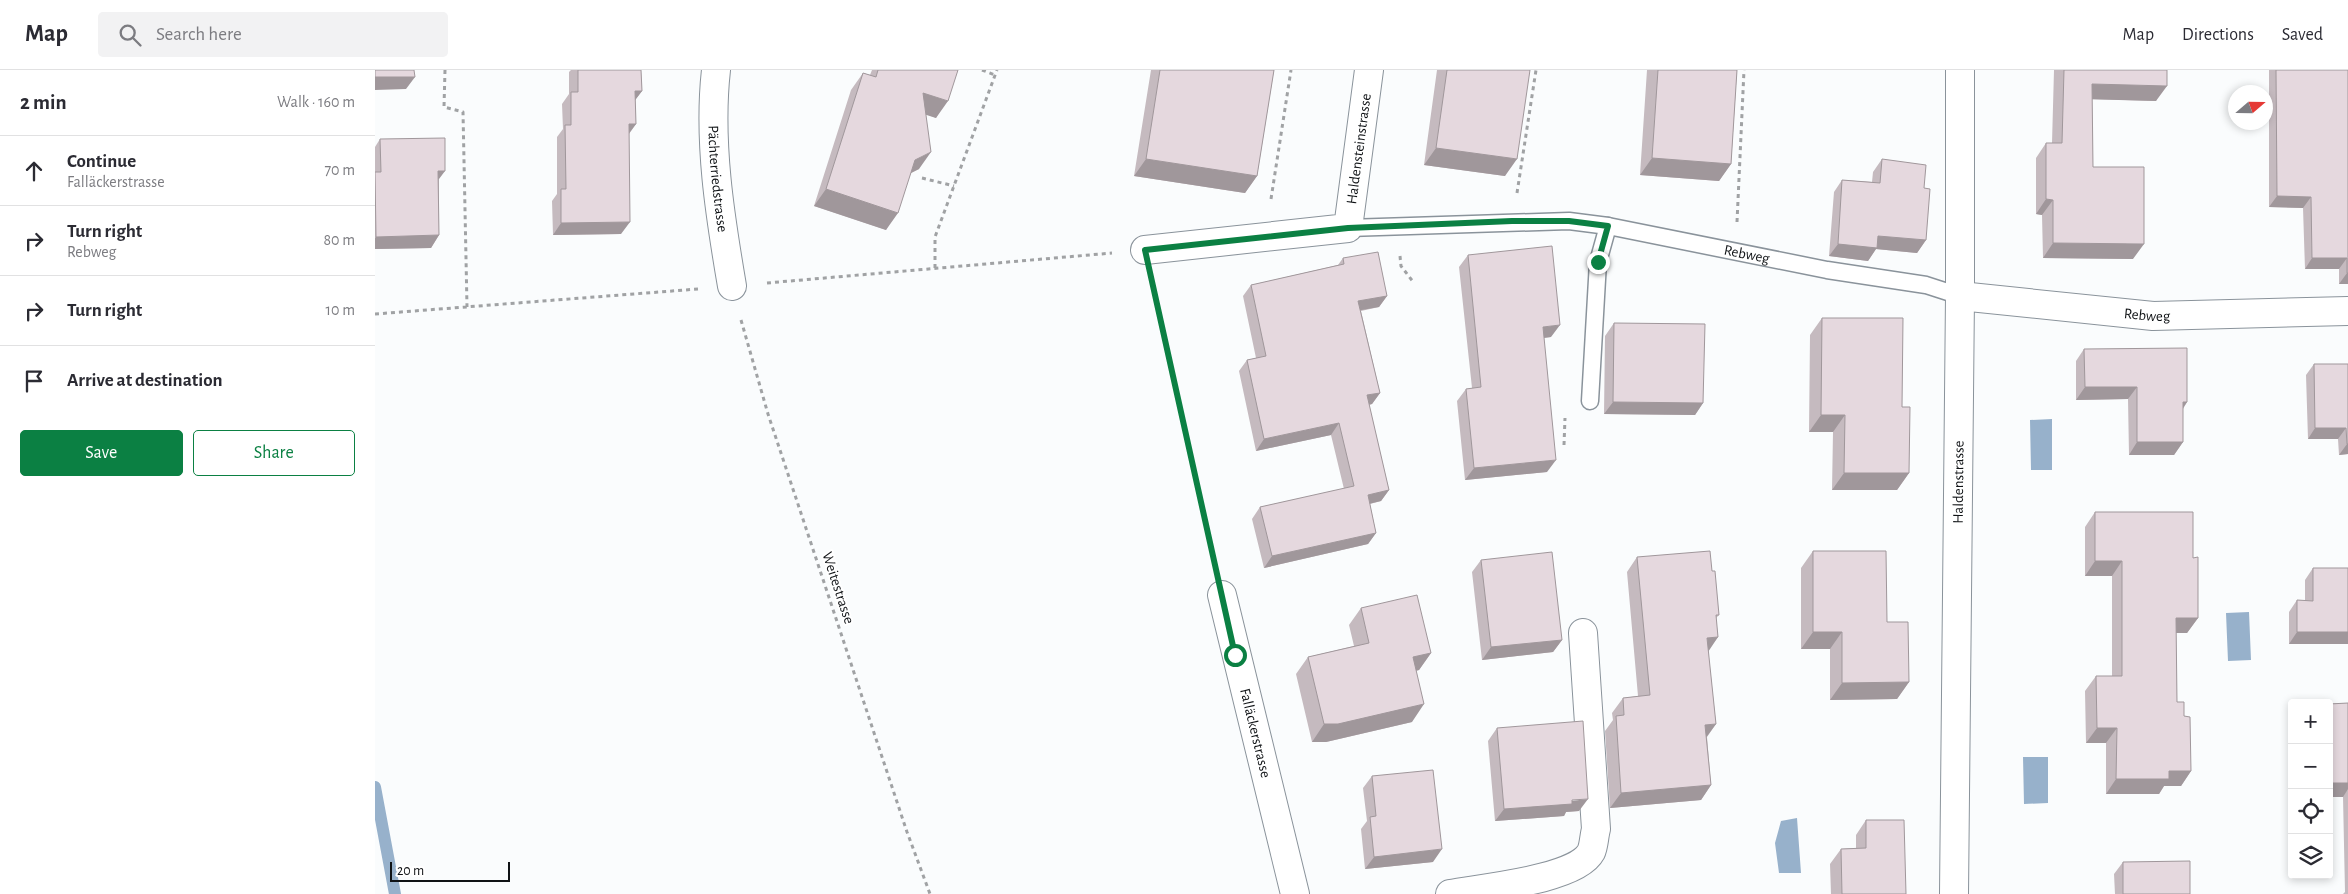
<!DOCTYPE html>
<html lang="en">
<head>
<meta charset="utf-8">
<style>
	:root { --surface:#fff; --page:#f2f2f3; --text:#2b2b33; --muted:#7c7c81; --line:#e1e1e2; --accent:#0b8043 }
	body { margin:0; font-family:"Alegreya Sans",sans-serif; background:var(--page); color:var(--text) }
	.controls { position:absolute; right:15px; bottom:15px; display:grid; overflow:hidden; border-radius:5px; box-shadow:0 2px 8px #0003 }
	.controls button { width:45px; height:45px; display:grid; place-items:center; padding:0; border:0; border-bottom:1px solid var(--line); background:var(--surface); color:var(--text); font:25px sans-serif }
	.compass { position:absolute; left:1853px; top:15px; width:45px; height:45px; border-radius:50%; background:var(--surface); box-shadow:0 2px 8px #0003; rotate:70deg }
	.scale { position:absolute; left:15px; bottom:12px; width:120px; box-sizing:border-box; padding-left:5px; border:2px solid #0f1215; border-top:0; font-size:14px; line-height:18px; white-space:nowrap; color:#0f1215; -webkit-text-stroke:4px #fff; paint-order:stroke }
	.stop { position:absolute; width:15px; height:15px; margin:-11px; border:4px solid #0b8043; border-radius:50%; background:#fff }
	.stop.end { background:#0b8043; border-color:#fff; box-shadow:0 1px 5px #0008 }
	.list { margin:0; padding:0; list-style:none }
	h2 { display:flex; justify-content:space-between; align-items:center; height:65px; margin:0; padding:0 20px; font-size:21px }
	h2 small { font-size:16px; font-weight:400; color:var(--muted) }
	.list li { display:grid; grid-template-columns:32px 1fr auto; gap:15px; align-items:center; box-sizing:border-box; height:70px; padding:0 20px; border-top:1px solid var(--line) }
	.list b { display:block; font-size:19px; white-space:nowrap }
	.list p { margin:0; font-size:16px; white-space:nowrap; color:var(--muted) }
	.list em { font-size:16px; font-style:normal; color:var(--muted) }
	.actions { display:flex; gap:10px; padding:15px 20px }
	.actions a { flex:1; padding:11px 0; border:1px solid var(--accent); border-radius:5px; text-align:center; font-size:18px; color:var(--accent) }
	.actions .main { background:var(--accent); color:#fff }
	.icon { flex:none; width:28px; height:28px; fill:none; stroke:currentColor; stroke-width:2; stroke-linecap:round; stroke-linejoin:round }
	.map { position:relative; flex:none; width:1973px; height:824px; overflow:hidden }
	header { display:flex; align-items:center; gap:30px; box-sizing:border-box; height:70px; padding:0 25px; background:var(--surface); border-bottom:1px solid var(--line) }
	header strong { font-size:24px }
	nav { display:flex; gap:28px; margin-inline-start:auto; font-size:18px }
	.search { width:350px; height:45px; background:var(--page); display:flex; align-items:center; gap:12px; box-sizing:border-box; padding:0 18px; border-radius:5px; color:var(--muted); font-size:19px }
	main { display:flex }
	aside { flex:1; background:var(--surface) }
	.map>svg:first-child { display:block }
	.water { fill:#97b1cb }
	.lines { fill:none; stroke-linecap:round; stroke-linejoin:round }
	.stream { stroke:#97b1cb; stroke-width:12 }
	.lane-casing { stroke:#8a939b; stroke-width:19 }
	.street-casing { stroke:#8a939b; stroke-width:30 }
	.path { stroke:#a0a2a4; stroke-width:3; stroke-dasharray:4 4; stroke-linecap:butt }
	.lane { stroke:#fff; stroke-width:16 }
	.street { stroke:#fff; stroke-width:28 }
	.wall { fill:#c5babf }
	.shaded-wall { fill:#a0979b }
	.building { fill:#e5d8de; stroke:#a0979b }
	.route { stroke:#0b8043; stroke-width:6 }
	.labels { text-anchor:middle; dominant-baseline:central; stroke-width:4; stroke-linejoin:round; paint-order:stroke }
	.street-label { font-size:15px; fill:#0f1215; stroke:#fff }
</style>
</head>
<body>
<header>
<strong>Map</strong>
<div class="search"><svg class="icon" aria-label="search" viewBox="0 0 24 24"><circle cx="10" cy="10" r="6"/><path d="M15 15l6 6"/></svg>Search here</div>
<nav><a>Map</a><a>Directions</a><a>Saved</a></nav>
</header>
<main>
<aside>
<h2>2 min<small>Walk · 160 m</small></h2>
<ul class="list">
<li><svg class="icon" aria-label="ahead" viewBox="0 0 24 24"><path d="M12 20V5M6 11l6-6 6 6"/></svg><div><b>Continue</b><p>Falläckerstrasse</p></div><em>70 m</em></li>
<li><svg class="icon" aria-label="right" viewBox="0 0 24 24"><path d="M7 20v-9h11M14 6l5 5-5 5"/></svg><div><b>Turn right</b><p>Rebweg</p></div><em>80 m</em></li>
<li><svg class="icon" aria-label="right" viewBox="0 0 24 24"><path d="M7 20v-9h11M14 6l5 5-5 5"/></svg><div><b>Turn right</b></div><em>10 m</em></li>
<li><svg class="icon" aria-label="arrive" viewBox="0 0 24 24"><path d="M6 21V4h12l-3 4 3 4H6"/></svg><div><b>Arrive at destination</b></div></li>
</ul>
<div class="actions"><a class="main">Save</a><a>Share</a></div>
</aside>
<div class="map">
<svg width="1973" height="824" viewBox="0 0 1973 824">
	<rect width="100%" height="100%" fill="#fafcfd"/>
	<path class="water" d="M 1677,349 L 1677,400 L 1656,400 L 1655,350 Z
		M 1874,542 L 1876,590 L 1853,591 L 1851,543 Z
		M 1648,687 L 1673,687 L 1673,733 L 1649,734 Z
		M 1422,748 L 1426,803 L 1404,803 L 1400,773 L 1406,751 Z"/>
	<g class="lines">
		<path class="stream" d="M 0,717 L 20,824"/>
		<defs>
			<g id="lane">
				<path id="s1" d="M 973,158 L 1194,151 L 1233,156 L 1452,200 L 1551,215 L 1585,226"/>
				<path d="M 1215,331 L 1223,192 L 1233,156"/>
			</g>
			<g id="street">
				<path id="s2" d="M 341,0 C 333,71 345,146 357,216"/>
				<path id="s3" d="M 770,180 L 973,158 L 994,0"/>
				<path id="s4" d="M 1585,226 L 1778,246 L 1973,241"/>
				<path id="s5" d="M 847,525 L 920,824"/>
				<path d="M 1075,824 C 1106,818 1201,810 1216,782 C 1219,776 1219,766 1221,759 L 1208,563"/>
				<path id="s6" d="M 1579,824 L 1585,226 L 1585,0"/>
			</g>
		</defs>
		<use href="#lane" class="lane-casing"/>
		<use href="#street" class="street-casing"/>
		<path class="path" d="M 70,0 L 69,37 L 88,42 L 92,237
			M 607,0 L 620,5
			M 547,108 L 579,116
			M 1142,123 L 1161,0
			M 896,129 L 916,0
			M 1362,152 L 1369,0
			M 1025,186 L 1026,196 L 1039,213
			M 560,198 L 560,167 L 622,0
			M 392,213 L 737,183
			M 778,214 L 839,491
			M 0,244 L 323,219
			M 366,250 L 393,344 L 532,762 L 555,824
			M 1189,375 L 1190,348"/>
		<use href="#lane" class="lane"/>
		<use href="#street" class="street"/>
	</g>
	<path class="wall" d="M 196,0 L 266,0 L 267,21 L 260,30 L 261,54 L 254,64 L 246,164 L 178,165 L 177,131 L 182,124 L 182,67 L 188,59 L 187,34 L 194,24 L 194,2 Z
		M 497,0 L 583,0 L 561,48 L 551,44 L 544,99 L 536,103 L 511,160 L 439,136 L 476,20 L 488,3 L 495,5 Z
		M 776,0 L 899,0 L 882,106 L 870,123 L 759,106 Z
		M 1062,0 L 1155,0 L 1130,106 L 1049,95 Z
		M 1272,0 L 1362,0 L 1356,94 L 1344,111 L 1265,105 Z
		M 1679,0 L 1792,0 L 1781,31 L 1717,29 L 1718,97 L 1758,189 L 1668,188 L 1667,145 L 1661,144 L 1661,88 L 1671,73 L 1677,73 Z
		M 1894,0 L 1973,0 L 1973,214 L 1964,214 L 1964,199 L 1930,199 L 1928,138 L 1894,137 Z
		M 5,69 L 64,110 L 64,165 L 56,178 L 0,179 L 0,77 Z
		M 1507,89 L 1549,118 L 1551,170 L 1542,183 L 1501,179 L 1493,191 L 1454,186 L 1459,122 L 1467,110 L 1497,112 L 1498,102 Z
		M 1093,185 L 1176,267 L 1169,268 L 1172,402 L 1090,410 L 1082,331 L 1091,319 L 1097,318 L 1084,197 Z
		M 968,188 L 1012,226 L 1004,237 L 986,241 L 1005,323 L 997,334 L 994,335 L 1014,420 L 1006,431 L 995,434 L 1001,463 L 993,474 L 889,498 L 877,449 L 885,437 L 969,419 L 956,365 L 881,381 L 864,301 L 872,290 L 881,288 L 868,226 L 876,215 L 963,195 Z
		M 1447,248 L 1527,337 L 1534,403 L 1522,420 L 1457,420 L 1458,362 L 1434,362 L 1435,265 Z
		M 1239,253 L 1328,333 L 1320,345 L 1229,344 L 1230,266 Z
		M 1709,279 L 1812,332 L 1808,339 L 1808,372 L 1799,385 L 1754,385 L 1753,329 L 1701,330 L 1701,291 Z
		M 1939,294 L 1973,294 L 1973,384 L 1964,385 L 1963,369 L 1933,369 L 1931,305 Z
		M 1720,442 L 1818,488 L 1823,548 L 1812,563 L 1801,563 L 1802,632 L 1809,646 L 1816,701 L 1806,716 L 1789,716 L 1784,724 L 1731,724 L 1731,673 L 1711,673 L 1710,621 L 1721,606 L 1737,606 L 1737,506 L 1710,506 L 1710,457 Z
		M 1438,481 L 1512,552 L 1534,612 L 1522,629 L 1455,630 L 1455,579 L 1426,579 L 1426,498 Z
		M 1262,487 L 1337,501 L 1344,545 L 1341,548 L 1343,567 L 1333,580 L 1341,654 L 1332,667 L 1336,715 L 1326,730 L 1235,738 L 1230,661 L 1238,650 L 1237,643 L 1248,628 L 1263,626 L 1252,502 Z
		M 1106,490 L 1187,570 L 1178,582 L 1107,590 L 1097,502 Z
		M 1938,498 L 1973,498 L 1973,574 L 1914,574 L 1914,542 L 1922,530 L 1930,531 L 1930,510 Z
		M 986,538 L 1056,583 L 1044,600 L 1041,601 L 1037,652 L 951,672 L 937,672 L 921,604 L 933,587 L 979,576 L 974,555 Z
		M 1973,633 L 1973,824 L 1968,824 L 1970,822 L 1968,727 L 1954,727 L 1954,634 Z
		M 1122,658 L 1204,741 L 1191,742 L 1189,746 L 1120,751 L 1113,671 Z
		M 997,706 L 1058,792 L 990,799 L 986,759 L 992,751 L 988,718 Z
		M 1491,750 L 1531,824 L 1456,824 L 1455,794 L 1466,779 L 1481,778 L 1481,765 Z
		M 1748,792 L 1815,824 L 1740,824 L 1739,804 Z"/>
	<path class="shaded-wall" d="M 0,7 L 40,7 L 31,19 L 0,20 Z
		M 1717,14 L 1792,16 L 1781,31 L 1706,29 Z
		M 260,21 L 267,21 L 258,33 Z
		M 548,23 L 573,31 L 561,48 L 536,40 Z
		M 254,54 L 261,54 L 252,66 Z
		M 1061,78 L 1142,89 L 1130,106 L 1049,95 Z
		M 556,82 L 544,99 L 528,107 L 540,90 Z
		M 1277,88 L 1356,94 L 1344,111 L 1265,105 Z
		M 771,89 L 882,106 L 870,123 L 759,106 Z
		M 63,101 L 70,101 L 61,113 Z
		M 451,119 L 523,143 L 511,160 L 439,136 Z
		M 1902,126 L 1936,127 L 1928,138 L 1894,137 Z
		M 1671,129 L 1678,130 L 1667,145 L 1661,144 Z
		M 255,152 L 246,164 L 178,165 L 186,153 Z
		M 64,165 L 56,178 L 0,179 L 0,168 L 1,167 Z
		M 1503,166 L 1551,170 L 1542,183 L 1501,179 L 1493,191 L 1454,186 L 1463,174 Z
		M 1678,173 L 1769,174 L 1758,189 L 1668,188 Z
		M 1937,188 L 1972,188 L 1964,199 L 1930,199 Z
		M 1972,203 L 1973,203 L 1973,214 L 1964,214 Z
		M 1012,226 L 1004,237 L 975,242 L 983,231 Z
		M 1185,255 L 1176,267 L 1159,269 L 1168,257 Z
		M 1710,317 L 1762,317 L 1753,329 L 1701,330 Z
		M 1005,323 L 997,334 L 984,337 L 992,325 Z
		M 1238,332 L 1328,333 L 1320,345 L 1229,344 Z
		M 1808,332 L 1812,332 L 1804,344 Z
		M 1446,345 L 1470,345 L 1458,362 L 1434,362 Z
		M 964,353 L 956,365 L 881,381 L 889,369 Z
		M 1940,358 L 1971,358 L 1963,369 L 1933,369 Z
		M 1762,372 L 1808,372 L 1799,385 L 1754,385 Z
		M 1972,374 L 1973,374 L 1973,384 L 1964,385 Z
		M 1181,390 L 1172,402 L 1090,410 L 1099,398 Z
		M 1469,403 L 1534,403 L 1522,420 L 1457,420 Z
		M 1014,420 L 1006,431 L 985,436 L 993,425 Z
		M 1001,463 L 993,474 L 889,498 L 897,486 Z
		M 1720,491 L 1747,491 L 1737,506 L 1710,506 Z
		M 1801,548 L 1823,548 L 1812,563 L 1790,563 Z
		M 1438,562 L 1467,562 L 1455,579 L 1426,579 Z
		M 1922,562 L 1973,562 L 1973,574 L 1914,574 Z
		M 1343,567 L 1333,582 L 1332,568 Z
		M 1187,570 L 1178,582 L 1107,590 L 1116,577 Z
		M 1056,583 L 1044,600 L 1026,604 L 1038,587 Z
		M 1534,612 L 1522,629 L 1455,630 L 1467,613 Z
		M 1049,634 L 1037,652 L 951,672 L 937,672 L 949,654 Z
		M 1341,654 L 1330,669 L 1330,655 Z
		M 1722,658 L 1742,658 L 1731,673 L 1711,673 Z
		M 1794,701 L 1816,701 L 1806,716 L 1789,716 L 1784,724 L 1731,724 L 1741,709 Z
		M 1954,713 L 1973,713 L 1973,719 L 1968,727 L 1954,727 Z
		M 1336,715 L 1326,730 L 1235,738 L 1246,723 Z
		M 1213,729 L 1204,741 L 1191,742 L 1189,746 L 1120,751 L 1129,739 Z
		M 1067,779 L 1058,792 L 990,799 L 999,787 Z"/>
	<path class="building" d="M 0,0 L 39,0 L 40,7 L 0,7 Z
		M 203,0 L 266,0 L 267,21 L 260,21 L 261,54 L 254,54 L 255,152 L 186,153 L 186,119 L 191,119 L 190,55 L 196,55 L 196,22 L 203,22 Z
		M 503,0 L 583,0 L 573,31 L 548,23 L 556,82 L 540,90 L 523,143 L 451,119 L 488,3 L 501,7 Z
		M 785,0 L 899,0 L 882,106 L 771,89 Z
		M 1072,0 L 1155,0 L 1142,89 L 1061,78 Z
		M 1283,0 L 1362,0 L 1356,94 L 1277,88 Z
		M 1689,0 L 1792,0 L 1792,16 L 1717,14 L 1718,97 L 1769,97 L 1769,174 L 1678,173 L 1678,130 L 1671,129 L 1671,73 L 1687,73 Z
		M 1901,0 L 1973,0 L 1973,203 L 1972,203 L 1972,188 L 1937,188 L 1936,127 L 1902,126 Z
		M 70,68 L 70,101 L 63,101 L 64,165 L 1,167 L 0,102 L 6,102 L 5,69 Z
		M 1507,89 L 1551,95 L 1549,118 L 1555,119 L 1551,170 L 1503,166 L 1502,178 L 1463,174 L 1467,110 L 1505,113 Z
		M 1177,176 L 1185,255 L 1168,257 L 1181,390 L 1099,398 L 1091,319 L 1106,317 L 1093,185 Z
		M 1003,182 L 1012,226 L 983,231 L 1005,323 L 992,325 L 1014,420 L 993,425 L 1001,463 L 897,486 L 885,437 L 979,416 L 964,353 L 889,369 L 872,290 L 891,286 L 876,215 L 969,194 L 968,188 Z
		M 1447,248 L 1528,248 L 1527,337 L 1535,337 L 1534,403 L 1469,403 L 1470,345 L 1446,345 Z
		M 1239,253 L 1330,254 L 1328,333 L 1238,332 Z
		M 1812,278 L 1812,332 L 1808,332 L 1808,372 L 1762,372 L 1762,317 L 1710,317 L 1709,279 Z
		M 1939,294 L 1973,294 L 1973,374 L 1972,374 L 1971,358 L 1940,358 Z
		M 1720,442 L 1818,442 L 1818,488 L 1823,487 L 1823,548 L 1801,548 L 1802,632 L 1809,632 L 1809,646 L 1815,647 L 1816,701 L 1794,701 L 1794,709 L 1741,709 L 1742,658 L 1722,658 L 1721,606 L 1747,606 L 1747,491 L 1720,491 Z
		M 1335,481 L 1337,501 L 1340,501 L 1344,545 L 1341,545 L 1343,567 L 1332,568 L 1341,654 L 1330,655 L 1336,715 L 1246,723 L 1241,646 L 1249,645 L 1248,628 L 1275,625 L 1262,487 Z
		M 1438,481 L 1511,481 L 1512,552 L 1533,552 L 1534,612 L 1467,613 L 1467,562 L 1438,562 Z
		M 1177,482 L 1187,570 L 1116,577 L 1106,490 Z
		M 1938,498 L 1973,498 L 1973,562 L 1922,562 L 1922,530 L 1938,531 Z
		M 1042,525 L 1056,583 L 1038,587 L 1049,634 L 963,654 L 949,654 L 933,587 L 994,573 L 986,538 Z
		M 1973,633 L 1973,713 L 1954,713 L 1954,634 Z
		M 1208,651 L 1213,729 L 1197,730 L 1197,734 L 1129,739 L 1122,658 Z
		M 1058,700 L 1067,779 L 999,787 L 995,747 L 1001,746 L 997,706 Z
		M 1491,750 L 1529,750 L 1531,824 L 1467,824 L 1466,779 L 1491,778 Z
		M 1815,791 L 1815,824 L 1748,824 L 1748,792 Z"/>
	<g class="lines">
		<path class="route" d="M 860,585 L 770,180 L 973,158 L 1137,151 L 1194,151 L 1233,156 L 1223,192"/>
	</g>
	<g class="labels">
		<g class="street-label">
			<text stroke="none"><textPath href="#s3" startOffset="284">Haldensteinstrasse</textPath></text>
			<text stroke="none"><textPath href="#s2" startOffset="109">Pächterriedstrasse</textPath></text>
			<text stroke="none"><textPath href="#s1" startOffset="402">Rebweg</textPath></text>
			<text stroke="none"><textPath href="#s4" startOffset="188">Rebweg</textPath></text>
			<text stroke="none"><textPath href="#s6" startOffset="412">Haldenstrasse</textPath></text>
			<text transform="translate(463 518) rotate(72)">Weitestrasse</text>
			<text stroke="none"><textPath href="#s5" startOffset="142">Falläckerstrasse</textPath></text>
		</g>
	</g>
</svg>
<div class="controls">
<button>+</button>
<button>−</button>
<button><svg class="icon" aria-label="locate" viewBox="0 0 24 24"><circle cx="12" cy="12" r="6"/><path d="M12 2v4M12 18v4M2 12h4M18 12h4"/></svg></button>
<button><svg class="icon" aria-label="layers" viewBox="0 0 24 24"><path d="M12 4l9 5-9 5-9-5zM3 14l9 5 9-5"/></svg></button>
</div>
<svg class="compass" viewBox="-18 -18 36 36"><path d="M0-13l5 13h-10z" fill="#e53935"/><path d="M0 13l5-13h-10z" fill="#7c7c81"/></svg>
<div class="scale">20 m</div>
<div class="stop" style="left:860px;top:585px"></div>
<div class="stop end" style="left:1223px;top:192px"></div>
</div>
</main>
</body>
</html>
